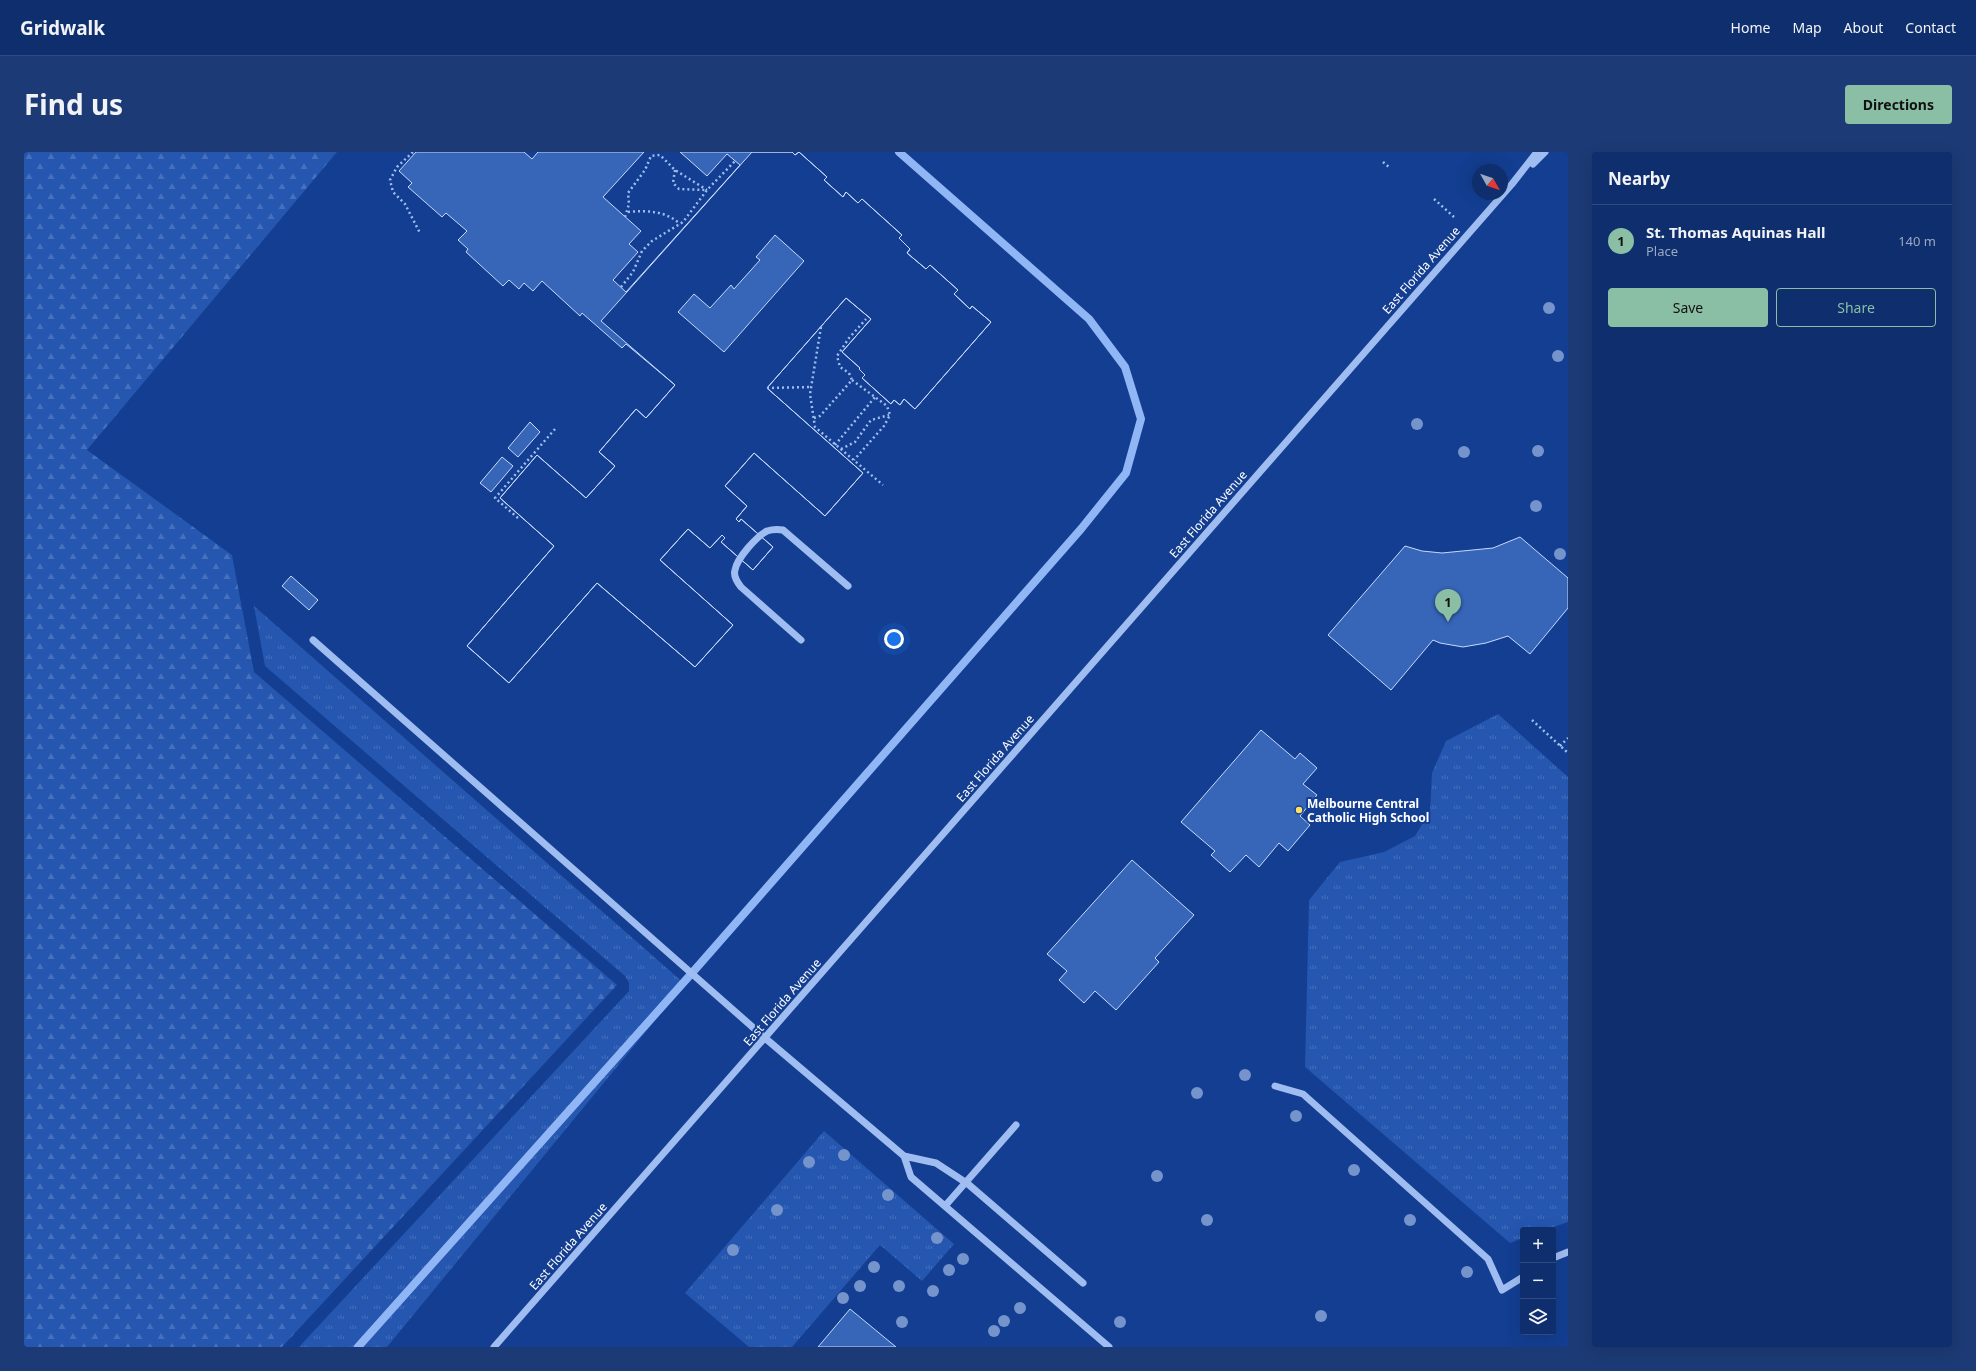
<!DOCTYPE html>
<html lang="en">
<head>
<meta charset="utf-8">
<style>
	:root { --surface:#0e2e6d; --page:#1c3a75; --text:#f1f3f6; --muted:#9ba8c2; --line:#2e4a80; --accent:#8abfa5 }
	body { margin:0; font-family:"Noto Sans",sans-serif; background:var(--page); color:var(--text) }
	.controls { position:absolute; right:12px; bottom:12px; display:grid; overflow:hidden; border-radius:4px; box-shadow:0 4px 16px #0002 }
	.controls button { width:36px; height:36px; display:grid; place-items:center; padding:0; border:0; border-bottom:1px solid var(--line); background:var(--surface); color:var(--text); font:20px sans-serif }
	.compass { position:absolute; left:1448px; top:12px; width:36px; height:36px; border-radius:50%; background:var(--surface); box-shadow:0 4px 16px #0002; rotate:130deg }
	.you { position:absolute; left:870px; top:487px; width:14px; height:14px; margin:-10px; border:3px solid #fff; border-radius:50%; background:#1a73e8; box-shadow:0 0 0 6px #1a73e833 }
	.badge { display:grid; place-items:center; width:26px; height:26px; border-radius:50%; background:var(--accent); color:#111; font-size:13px; font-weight:700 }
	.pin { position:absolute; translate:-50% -33px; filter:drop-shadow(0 1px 2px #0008) }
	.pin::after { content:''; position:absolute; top:21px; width:14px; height:12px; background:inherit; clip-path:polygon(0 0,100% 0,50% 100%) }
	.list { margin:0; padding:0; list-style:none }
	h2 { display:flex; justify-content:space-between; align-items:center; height:52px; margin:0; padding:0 16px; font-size:17px }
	h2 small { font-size:13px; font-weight:400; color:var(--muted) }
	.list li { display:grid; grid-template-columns:26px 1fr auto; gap:12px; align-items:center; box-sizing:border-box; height:72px; padding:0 16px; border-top:1px solid var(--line) }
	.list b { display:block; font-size:15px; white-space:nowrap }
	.list p { margin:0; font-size:13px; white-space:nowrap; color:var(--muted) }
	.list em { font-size:13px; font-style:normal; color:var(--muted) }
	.actions { display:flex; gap:8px; padding:12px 16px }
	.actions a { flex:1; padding:9px 0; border:1px solid var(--accent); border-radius:4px; text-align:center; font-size:14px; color:var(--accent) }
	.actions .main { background:var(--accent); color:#111 }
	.icon { flex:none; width:22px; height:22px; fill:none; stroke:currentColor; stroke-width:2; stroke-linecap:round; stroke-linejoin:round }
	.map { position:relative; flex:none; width:1544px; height:1195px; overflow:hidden; border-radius:4px }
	header { display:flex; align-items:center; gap:24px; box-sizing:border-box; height:56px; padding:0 20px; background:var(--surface); border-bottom:1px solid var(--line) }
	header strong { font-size:19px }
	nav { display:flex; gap:22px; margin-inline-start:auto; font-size:14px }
	.intro { display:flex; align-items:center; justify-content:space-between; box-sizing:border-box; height:96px; padding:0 24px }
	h1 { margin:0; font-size:28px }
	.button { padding:10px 18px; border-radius:4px; background:var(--accent); color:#111; font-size:14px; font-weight:700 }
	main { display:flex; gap:24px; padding:0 24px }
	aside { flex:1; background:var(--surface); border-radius:4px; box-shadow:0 4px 16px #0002 }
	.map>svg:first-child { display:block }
	.grass { fill:url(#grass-tufts) }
	.forest { fill:url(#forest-firs) }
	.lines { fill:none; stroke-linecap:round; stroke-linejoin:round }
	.stream { stroke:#91b6f5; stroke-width:8 }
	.building { fill:#3765b8; stroke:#c6dafc; fill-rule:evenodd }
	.path { stroke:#9fbdf1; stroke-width:2.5; stroke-dasharray:2 3; stroke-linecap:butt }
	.minor { stroke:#9fbdf1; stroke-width:7 }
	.tree { fill:#7594cc }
	.poi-dot { fill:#ffe060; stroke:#133e91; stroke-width:1.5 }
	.labels { text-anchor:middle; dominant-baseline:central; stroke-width:4; stroke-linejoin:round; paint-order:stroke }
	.street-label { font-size:12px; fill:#fff; stroke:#133e91 }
	.poi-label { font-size:12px; font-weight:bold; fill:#fff; stroke:#133e91; text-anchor:start }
</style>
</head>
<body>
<header>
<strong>Gridwalk</strong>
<nav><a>Home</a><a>Map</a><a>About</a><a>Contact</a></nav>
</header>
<div class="intro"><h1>Find us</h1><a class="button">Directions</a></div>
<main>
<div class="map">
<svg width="1544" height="1195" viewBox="0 0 1544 1195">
	<defs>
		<pattern id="grass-tufts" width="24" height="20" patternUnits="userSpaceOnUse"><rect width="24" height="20" fill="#2556b0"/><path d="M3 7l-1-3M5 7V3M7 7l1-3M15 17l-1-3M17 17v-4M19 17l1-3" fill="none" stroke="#466fbc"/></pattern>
		<pattern id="forest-firs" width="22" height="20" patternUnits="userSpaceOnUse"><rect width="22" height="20" fill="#2556b0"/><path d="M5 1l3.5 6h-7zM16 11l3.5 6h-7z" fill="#466fbc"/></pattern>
	</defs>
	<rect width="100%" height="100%" fill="#133e91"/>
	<path class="grass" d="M 230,454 L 661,832 L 363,1195 L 275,1195 L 605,839 L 605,831 L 601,824 L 241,514 Z
		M 1474,562 L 1544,625 L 1544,1070 L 1521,1078 L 1499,1078 L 1499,1086 L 1486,1091 L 1281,915 L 1285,748 L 1316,710 L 1360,700 L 1391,684 L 1406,659 L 1408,621 L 1422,589 Z
		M 800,979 L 930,1092 L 898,1129 L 856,1093 L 768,1195 L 725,1195 L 661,1141 Z"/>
	<path class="forest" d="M 0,0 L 313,0 L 63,298 L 208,403 L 230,520 L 593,833 L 258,1195 L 0,1195 Z"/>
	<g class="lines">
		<path class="stream" d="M 334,1195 L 668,821 L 1057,377 L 1102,321 L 1117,267 L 1101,215 L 1065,167 L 875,0"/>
	</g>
	<path class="building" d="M 392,0 L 500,0 L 508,7 L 514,0 L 620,0 L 579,45 L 617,79 L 605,92 L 614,100 L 589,128 L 602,140 L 716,13 L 703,2 L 683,24 L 656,0 L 768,0 L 771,3 L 775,0 L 803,25 L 800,28 L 819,45 L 822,40 L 834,51 L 838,47 L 878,83 L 875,86 L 886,97 L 883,101 L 902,117 L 906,113 L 934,138 L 930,142 L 946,157 L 948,154 L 967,170 L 891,257 L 880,247 L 876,253 L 870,248 L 867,252 L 838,226 L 841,223 L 835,217 L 836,216 L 818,200 L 847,167 L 822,146 L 743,236 L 839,321 L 801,364 L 730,301 L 701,334 L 723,354 L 712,367 L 715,370 L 717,367 L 749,395 L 729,418 L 697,390 L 701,386 L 698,383 L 686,396 L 664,377 L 636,408 L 709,473 L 671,515 L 573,431 L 485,531 L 443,494 L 530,394 L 476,346 L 513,303 L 562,346 L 591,314 L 575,300 L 612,257 L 622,266 L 651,233 L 602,192 L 598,196 L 558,161 L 556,164 L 518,129 L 509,139 L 500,131 L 495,137 L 485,128 L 479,134 L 442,100 L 444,97 L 434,88 L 443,79 L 422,61 L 418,65 L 384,35 L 388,31 L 375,19 Z
		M 728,0 L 768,0 L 771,3 L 775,0 L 803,25 L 800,28 L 819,45 L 822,40 L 834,51 L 838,47 L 878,83 L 875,86 L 886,97 L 883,101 L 902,117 L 906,113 L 934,138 L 930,142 L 946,157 L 948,154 L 967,170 L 891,257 L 880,247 L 876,253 L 870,248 L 867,252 L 838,226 L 841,223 L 835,217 L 836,216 L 818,200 L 847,167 L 822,146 L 743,236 L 839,321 L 801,364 L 730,301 L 701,334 L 723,354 L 712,367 L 715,370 L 717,367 L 749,395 L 729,418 L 697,390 L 701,386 L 698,383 L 686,396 L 664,377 L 636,408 L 709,473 L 671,515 L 573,431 L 485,531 L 443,494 L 530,394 L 476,346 L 513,303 L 562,346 L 591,314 L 575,300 L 612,257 L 622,266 L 651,233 L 577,169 ZM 751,83 L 780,109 L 700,200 L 654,160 L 670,142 L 686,156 L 707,133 L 710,137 L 736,108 L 732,105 Z
		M 506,270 L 516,280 L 494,305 L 484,296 Z
		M 478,305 L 489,314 L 467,340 L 456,331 Z
		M 1496,385 L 1544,426 L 1544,456 L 1506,502 L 1484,484 L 1462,491 L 1439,495 L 1416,491 L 1409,488 L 1367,538 L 1304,483 L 1381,394 L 1398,399 L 1418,401 L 1469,396 Z
		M 267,424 L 294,448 L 285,458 L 258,434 Z
		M 1237,578 L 1271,607 L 1276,601 L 1293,616 L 1279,632 L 1293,643 L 1276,664 L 1286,673 L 1264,699 L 1255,691 L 1235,715 L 1222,703 L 1206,720 L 1187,703 L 1191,699 L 1157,670 Z
		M 1108,708 L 1170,763 L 1131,806 L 1135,810 L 1092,858 L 1071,839 L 1060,851 L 1035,828 L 1043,819 L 1023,802 Z
		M 826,1157 L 872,1195 L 794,1195 Z"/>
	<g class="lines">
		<path class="path" d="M 389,0 L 373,15 L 366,28 L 369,40 L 381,52 L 396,81
			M 1359,10 L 1366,16
			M 651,18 L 649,31 L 655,37 L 682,38
			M 1410,47 L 1430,65
			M 604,60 C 623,58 642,59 656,72
			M 601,65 L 605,52 L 604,41 L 621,18 L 627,4 L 636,3 L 651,18 L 683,38
			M 597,135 L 609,120 L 618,99 L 628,89 L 659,70 L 683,38 L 711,9
			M 797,175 L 786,242 L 791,275 L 859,333
			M 828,228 L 863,254 L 866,263 L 860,274 L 830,308
			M 743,236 L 787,235
			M 790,266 L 796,264 L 828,228 L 825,221 L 816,215 L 813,204 L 825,186 L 842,167
			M 811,293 L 851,245
			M 817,297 L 831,290 L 847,268 L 865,263
			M 494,366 L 471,346 L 531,277
			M 1508,568 L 1544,601
			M 1536,594 L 1544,586"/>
		<path class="minor" d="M 1509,12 L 1521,0
			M 289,488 L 741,886 L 880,1004 L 912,1011 L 944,1032 L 1059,1131
			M 777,488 L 717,435 C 713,430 709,424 711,418 C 713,406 733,384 743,379 C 749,377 753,377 759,378 L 824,434
			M 1251,934 L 1279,942 L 1464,1107 L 1478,1138 L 1499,1125
			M 880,1004 L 887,1025 L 1085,1195
			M 921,1054 L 992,973
			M 1529,1106 L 1544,1100
			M 470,1195 L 1488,32 L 1513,0"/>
	</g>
	<g class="tree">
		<circle cx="1525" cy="156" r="6"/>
		<circle cx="1534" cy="204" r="6"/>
		<circle cx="1393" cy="272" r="6"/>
		<circle cx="1514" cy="299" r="6"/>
		<circle cx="1440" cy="300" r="6"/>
		<circle cx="1512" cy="354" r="6"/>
		<circle cx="1536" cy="402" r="6"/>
		<circle cx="1221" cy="923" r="6"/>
		<circle cx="1173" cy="941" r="6"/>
		<circle cx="1272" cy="964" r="6"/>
		<circle cx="820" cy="1003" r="6"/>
		<circle cx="785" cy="1010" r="6"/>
		<circle cx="1330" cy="1018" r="6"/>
		<circle cx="1133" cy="1024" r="6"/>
		<circle cx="864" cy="1043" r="6"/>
		<circle cx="753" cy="1058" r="6"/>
		<circle cx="1183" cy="1068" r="6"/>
		<circle cx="1386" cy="1068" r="6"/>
		<circle cx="913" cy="1086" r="6"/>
		<circle cx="709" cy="1098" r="6"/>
		<circle cx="939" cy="1107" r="6"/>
		<circle cx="850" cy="1115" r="6"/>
		<circle cx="925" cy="1118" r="6"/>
		<circle cx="1443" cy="1120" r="6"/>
		<circle cx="836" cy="1134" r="6"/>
		<circle cx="875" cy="1134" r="6"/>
		<circle cx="909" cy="1139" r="6"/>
		<circle cx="819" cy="1146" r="6"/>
		<circle cx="996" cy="1156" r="6"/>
		<circle cx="1297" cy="1164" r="6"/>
		<circle cx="980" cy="1169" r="6"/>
		<circle cx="878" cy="1170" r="6"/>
		<circle cx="1096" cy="1170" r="6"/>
		<circle cx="970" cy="1179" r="6"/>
	</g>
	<circle class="poi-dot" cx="1275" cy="658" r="4"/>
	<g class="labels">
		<g class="street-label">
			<text transform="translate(1397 118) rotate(-49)">East Florida Avenue</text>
			<text transform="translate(1184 362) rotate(-49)">East Florida Avenue</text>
			<text transform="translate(971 606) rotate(-49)">East Florida Avenue</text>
			<text transform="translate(758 850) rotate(-49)">East Florida Avenue</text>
			<text transform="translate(544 1094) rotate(-49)">East Florida Avenue</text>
		</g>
		<g class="poi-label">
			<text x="1283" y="651">Melbourne Central<tspan x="1283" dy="14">Catholic High School</tspan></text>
		</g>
	</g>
</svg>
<div class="controls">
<button>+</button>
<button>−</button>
<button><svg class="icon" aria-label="layers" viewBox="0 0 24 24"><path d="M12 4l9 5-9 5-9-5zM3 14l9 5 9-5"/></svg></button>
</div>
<svg class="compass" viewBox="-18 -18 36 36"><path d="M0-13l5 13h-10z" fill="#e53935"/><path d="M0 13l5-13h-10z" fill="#9ba8c2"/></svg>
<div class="you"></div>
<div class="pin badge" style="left:1424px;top:470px">1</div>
</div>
<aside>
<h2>Nearby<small></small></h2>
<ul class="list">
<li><span class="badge">1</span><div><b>St. Thomas Aquinas Hall</b><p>Place</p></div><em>140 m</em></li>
</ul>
<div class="actions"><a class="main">Save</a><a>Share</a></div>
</aside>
</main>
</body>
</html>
